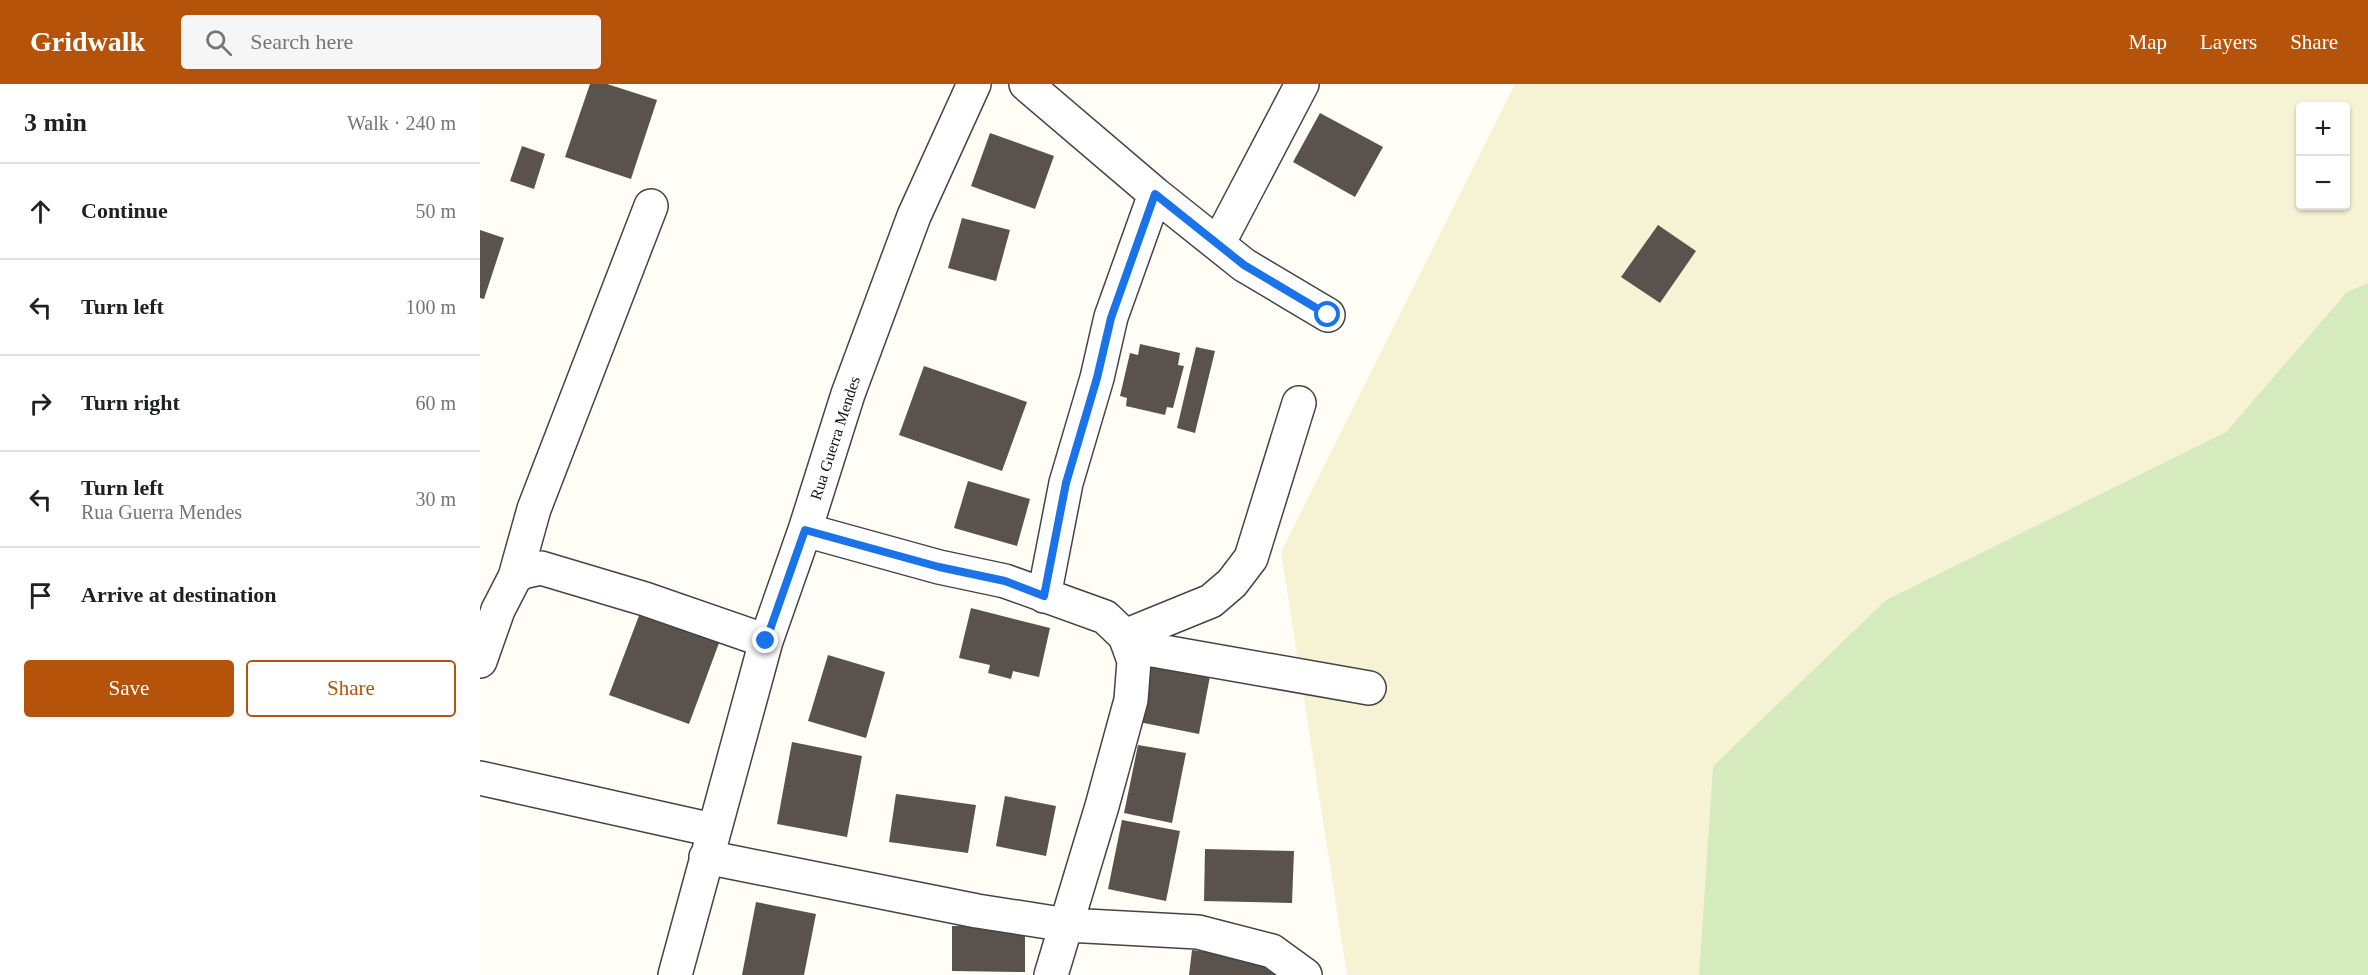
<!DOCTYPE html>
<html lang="en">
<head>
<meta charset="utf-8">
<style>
	:root { --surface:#fff; --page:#f6f6f6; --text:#202124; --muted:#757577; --line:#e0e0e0; --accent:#b45309 }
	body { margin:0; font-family:Georgia,serif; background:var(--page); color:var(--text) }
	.controls { position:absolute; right:18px; top:18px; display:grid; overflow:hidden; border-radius:6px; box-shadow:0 2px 4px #0004 }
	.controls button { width:54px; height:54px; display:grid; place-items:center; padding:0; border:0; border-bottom:2px solid var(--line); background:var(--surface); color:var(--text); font:30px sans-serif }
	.stop { position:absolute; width:18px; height:18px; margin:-14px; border:4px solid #1a73e8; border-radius:50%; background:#fff }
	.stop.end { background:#1a73e8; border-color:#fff; box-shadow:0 2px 6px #0008 }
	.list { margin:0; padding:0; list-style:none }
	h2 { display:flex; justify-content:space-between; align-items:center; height:78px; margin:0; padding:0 24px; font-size:26px }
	h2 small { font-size:20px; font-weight:400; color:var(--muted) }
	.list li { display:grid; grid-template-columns:39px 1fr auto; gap:18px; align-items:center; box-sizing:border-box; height:96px; padding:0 24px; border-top:2px solid var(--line) }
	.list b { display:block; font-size:22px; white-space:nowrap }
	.list p { margin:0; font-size:20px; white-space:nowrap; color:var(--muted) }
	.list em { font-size:20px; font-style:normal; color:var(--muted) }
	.actions { display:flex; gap:12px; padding:18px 24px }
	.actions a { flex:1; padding:14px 0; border:2px solid var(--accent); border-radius:6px; text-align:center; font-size:21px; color:var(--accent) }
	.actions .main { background:var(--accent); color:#fff }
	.icon { flex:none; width:33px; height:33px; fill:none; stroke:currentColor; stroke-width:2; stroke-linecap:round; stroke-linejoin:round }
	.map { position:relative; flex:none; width:1888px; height:891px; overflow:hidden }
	header { display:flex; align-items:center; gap:36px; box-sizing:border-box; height:84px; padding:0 30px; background:var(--accent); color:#fff }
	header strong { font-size:28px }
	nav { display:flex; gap:33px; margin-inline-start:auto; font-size:21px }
	.search { width:420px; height:54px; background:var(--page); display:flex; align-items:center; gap:15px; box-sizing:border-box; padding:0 21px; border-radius:6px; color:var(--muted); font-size:22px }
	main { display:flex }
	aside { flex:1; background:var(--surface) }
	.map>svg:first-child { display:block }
	.farmland { fill:#f6f3d4; fill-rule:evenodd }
	.green { fill:#d5ebbd }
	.building { fill:#5a524d }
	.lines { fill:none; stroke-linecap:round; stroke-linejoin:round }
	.minor-casing { stroke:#444; stroke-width:36 }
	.minor { stroke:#fff; stroke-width:33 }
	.route { stroke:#1a73e8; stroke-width:8 }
	.labels { text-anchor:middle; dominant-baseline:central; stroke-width:6; stroke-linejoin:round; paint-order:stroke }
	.street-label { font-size:16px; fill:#111; stroke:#fff }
</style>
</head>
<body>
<header>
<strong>Gridwalk</strong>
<div class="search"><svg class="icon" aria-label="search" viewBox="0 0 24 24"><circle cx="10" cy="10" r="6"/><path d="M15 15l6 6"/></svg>Search here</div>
<nav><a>Map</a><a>Layers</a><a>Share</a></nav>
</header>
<main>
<aside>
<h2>3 min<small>Walk · 240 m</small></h2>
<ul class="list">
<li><svg class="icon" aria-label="ahead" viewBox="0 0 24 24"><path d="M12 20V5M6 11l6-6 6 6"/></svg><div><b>Continue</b></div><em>50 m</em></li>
<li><svg class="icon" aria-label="left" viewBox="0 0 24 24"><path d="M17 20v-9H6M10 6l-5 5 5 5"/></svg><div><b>Turn left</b></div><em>100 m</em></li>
<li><svg class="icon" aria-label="right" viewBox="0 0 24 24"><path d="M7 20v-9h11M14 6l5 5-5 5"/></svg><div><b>Turn right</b></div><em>60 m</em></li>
<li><svg class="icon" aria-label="left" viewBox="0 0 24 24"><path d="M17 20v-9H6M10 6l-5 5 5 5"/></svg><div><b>Turn left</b><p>Rua Guerra Mendes</p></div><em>30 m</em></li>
<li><svg class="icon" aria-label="arrive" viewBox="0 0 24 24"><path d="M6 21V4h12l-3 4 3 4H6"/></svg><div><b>Arrive at destination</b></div></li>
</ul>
<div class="actions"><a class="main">Save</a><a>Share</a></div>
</aside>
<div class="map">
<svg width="1888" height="891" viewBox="0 0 1888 891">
	<rect width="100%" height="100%" fill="#fffdf5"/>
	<path class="farmland" d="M 1035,0 L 1888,0 L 1888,199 L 1867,208 L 1746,348 L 1406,516 L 1233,682 L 1219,891 L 867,891 L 801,468 ZM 1820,22 L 1866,22 L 1866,122 L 1820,122 Z"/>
	<path class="green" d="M 1888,199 L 1888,891 L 1219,891 L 1233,682 L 1406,516 L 1746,348 L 1867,208 Z"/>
	<path class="building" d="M 110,0 L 127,0 L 177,16 L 151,95 L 85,73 Z
		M 840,29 L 903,63 L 875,113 L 813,78 Z
		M 510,49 L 574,72 L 555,125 L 491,102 Z
		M 42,62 L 65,70 L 54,105 L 30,97 Z
		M 482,134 L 530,146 L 516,197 L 468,184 Z
		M 1178,141 L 1216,167 L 1180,219 L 1141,193 Z
		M 0,146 L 24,154 L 4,215 L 0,214 Z
		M 660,260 L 700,269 L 698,281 L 704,282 L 693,324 L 687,323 L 685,331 L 646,322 L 647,314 L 640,312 L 650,269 L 658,271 Z
		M 716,263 L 735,267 L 715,349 L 697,344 Z
		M 444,282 L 547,318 L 522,387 L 419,351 Z
		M 488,397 L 550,415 L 537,462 L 474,444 Z
		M 491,524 L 570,544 L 559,593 L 533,587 L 531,595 L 508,589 L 510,581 L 479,574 Z
		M 160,529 L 239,559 L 209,640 L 129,611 Z
		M 348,571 L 405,588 L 386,654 L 328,637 Z
		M 671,575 L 731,587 L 719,650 L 659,638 Z
		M 312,658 L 382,672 L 367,753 L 297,740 Z
		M 658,661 L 706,669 L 692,739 L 644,729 Z
		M 416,710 L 496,721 L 488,769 L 409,758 Z
		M 525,712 L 576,722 L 566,772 L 516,762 Z
		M 642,736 L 700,747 L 686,817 L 628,805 Z
		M 725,765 L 814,767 L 812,819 L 724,817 Z
		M 276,818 L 336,830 L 324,891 L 262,891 Z
		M 472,842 L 545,842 L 545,888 L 472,887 Z
		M 712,866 L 802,878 L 800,891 L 709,891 Z"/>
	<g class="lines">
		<defs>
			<path id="minor" d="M 546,0 L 675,110 L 764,181 L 848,231
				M 738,160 L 822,0
				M 325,446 L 459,483 L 525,497 L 625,533 L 645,552 L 654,577 L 651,616 L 622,722 L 571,891
				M 35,493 L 54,425 L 171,122
				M 564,512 L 586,399 L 617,294 L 631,233 L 675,110
				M 645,552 L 731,517 L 752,499 L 771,474 L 819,319
				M 650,562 L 889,604
				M 0,577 L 18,526 L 35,493 L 43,488 L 61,484 L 165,515 L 286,557
				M 0,694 L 233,746
				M 226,773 L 497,827 L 587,841 L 718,848 L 792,867 L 825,891
				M 195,891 L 286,557 L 325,446 L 368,310 L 434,132 L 494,0"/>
		</defs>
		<use href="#minor" class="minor-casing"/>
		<use href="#minor" class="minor"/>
	</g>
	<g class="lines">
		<path class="route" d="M 286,557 L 325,446 L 459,483 L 525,497 L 564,512 L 586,399 L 617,294 L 631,234 L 675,110 L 764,181 L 848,231"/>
	</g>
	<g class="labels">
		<g class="street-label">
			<text transform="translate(355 354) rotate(-72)">Rua Guerra Mendes</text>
		</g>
	</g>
</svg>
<div class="controls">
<button>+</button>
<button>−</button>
</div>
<div class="stop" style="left:848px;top:231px"></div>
<div class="stop end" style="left:286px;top:557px"></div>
</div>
</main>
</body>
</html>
